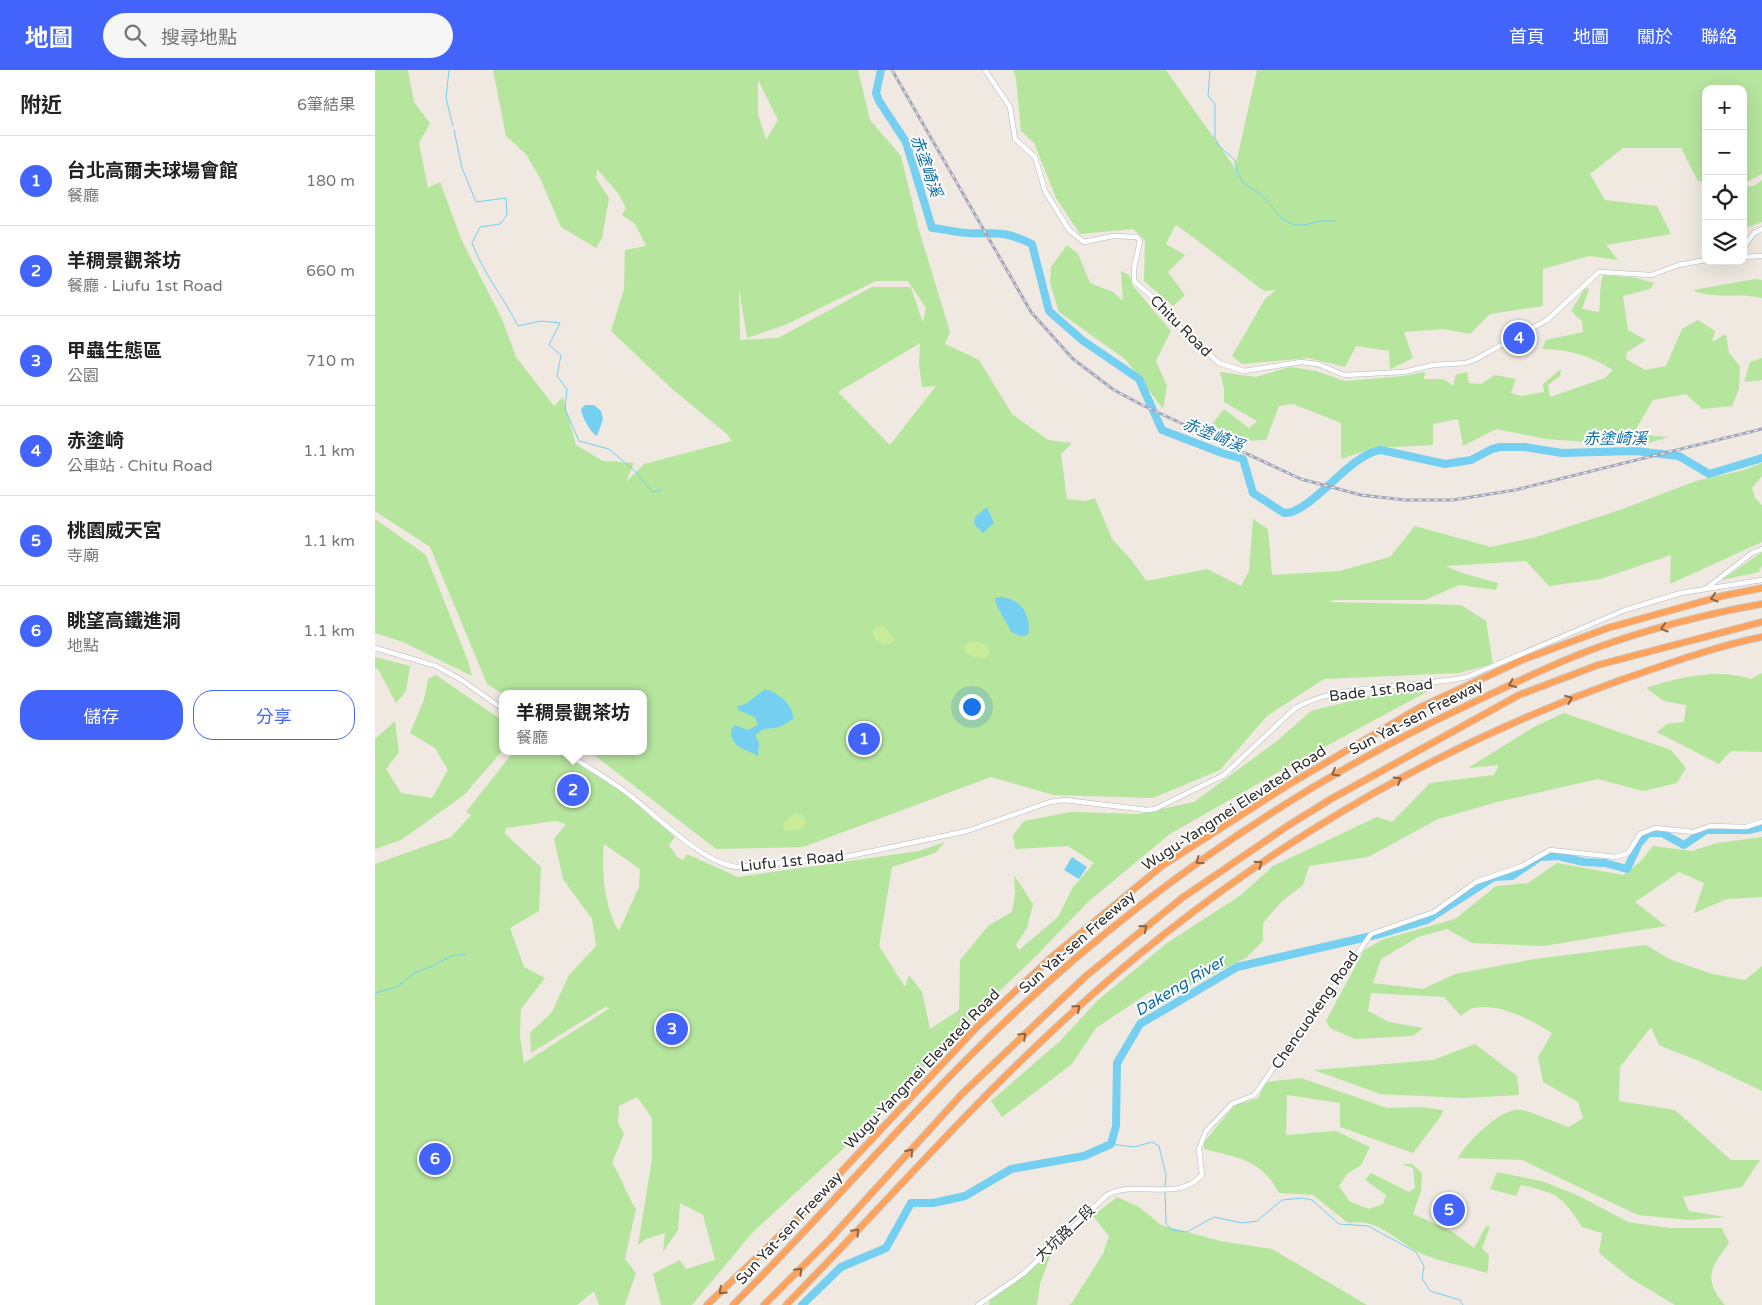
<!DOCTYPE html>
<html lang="zh-TW">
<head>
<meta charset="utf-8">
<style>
	:root { --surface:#fff; --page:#f6f6f6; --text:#222; --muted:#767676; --line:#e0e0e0; --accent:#4264fb }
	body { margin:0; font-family:"Varela Round","Noto Sans TC",sans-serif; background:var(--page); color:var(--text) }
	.controls { position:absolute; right:15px; top:15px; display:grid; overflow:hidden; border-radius:10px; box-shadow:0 5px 20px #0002 }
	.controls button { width:45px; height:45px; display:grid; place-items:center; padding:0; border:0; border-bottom:1px solid var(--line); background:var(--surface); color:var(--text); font:25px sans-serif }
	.you { position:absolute; left:596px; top:636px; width:18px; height:18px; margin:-12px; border:4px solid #fff; border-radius:50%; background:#1a73e8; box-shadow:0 0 0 8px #1a73e833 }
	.badge { display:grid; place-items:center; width:32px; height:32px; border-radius:50%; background:var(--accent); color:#fff; font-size:16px; font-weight:700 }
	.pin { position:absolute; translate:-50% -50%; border:2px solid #fff; box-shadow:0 1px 5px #0006 }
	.popup { position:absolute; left:124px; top:620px; width:148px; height:65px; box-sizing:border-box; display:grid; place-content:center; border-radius:10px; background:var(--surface); filter:drop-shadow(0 1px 4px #0005); font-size:16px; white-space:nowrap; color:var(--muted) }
	.popup b { font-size:19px; color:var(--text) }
	.popup::after { content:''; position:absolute; left:50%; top:100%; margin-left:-10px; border:10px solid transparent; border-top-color:var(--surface) }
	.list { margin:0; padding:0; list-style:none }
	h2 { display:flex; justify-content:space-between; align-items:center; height:65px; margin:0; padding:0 20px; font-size:21px }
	h2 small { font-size:16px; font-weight:400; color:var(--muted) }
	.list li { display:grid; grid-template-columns:32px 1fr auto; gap:15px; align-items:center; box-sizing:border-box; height:90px; padding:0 20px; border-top:1px solid var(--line) }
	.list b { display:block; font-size:19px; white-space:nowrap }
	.list p { margin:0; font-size:16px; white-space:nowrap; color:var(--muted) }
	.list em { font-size:16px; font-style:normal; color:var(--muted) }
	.actions { display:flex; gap:10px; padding:15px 20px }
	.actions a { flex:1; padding:11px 0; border:1px solid var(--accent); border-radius:20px; text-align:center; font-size:18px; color:var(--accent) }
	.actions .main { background:var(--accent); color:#fff }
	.icon { flex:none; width:28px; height:28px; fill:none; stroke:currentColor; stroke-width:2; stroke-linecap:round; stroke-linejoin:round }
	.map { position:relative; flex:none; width:1387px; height:1235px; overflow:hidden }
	header { display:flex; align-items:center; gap:30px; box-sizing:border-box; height:70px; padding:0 25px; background:var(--accent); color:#fff }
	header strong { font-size:24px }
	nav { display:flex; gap:28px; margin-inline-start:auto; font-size:18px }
	.search { width:350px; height:45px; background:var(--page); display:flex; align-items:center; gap:12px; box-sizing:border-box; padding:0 18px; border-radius:28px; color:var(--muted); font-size:19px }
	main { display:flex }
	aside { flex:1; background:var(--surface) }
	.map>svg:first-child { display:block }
	.green { fill:#b6e59e; fill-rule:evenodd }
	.pitch { fill:#c9ec9a }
	.water { fill:#75cff0 }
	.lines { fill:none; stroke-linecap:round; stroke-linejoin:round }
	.stream { stroke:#75cff0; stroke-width:1 }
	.river { stroke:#75cff0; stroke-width:8 }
	.minor-casing { stroke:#b4b7c1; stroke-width:5.5 }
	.highway-casing { stroke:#c9c9c9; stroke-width:8 }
	.minor { stroke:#fff; stroke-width:4.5 }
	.highway { stroke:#ffa35c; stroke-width:6 }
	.rail-casing { stroke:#a3a6b8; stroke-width:3 }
	.rail { stroke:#fff; stroke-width:1; stroke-dasharray:4; stroke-linecap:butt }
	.oneway { stroke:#8c6343 }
	.labels { text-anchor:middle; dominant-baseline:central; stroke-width:4; stroke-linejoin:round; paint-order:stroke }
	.street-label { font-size:15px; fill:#2e2e2e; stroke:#fff }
	.water-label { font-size:16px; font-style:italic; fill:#0d6fa3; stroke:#fff }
</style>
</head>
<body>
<header>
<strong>地圖</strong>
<div class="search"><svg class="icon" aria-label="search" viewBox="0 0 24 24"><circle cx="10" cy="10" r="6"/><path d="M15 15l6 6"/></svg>搜尋地點</div>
<nav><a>首頁</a><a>地圖</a><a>關於</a><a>聯絡</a></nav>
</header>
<main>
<aside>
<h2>附近<small>6筆結果</small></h2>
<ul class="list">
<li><span class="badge">1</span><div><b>台北高爾夫球場會館</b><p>餐廳</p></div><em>180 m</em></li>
<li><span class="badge">2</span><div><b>羊稠景觀茶坊</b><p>餐廳 · Liufu 1st Road</p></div><em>660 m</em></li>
<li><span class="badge">3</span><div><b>甲蟲生態區</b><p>公園</p></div><em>710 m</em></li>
<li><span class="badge">4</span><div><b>赤塗崎</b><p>公車站 · Chitu Road</p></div><em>1.1 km</em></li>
<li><span class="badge">5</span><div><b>桃園威天宮</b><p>寺廟</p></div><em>1.1 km</em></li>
<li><span class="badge">6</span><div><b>眺望高鐵進洞</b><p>地點</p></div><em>1.1 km</em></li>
</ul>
<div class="actions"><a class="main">儲存</a><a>分享</a></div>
</aside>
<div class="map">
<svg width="1387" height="1235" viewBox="0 0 1387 1235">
	<rect width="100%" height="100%" fill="#efe9e1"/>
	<path class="green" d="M 0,0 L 33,0 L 39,32 L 55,53 L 44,73 L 53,118 L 65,112 L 87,171 L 127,249 L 141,287 L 179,336 L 188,327 L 201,375 L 228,391 L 259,393 L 251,412 L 269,394 L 357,371 L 352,364 L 296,318 L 236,261 L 249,219 L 250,180 L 271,176 L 260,154 L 247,145 L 251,138 L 243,123 L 222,99 L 221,108 L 234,128 L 227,168 L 221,178 L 186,157 L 165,108 L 151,84 L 131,66 L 118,0 L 483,0 L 495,50 L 526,86 L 544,160 L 575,262 L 570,274 L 604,290 L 637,344 L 673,370 L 697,373 L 686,384 L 692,429 L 710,431 L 720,428 L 737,469 L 758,492 L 771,511 L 832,499 L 866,516 L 874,501 L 878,449 L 893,459 L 897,505 L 965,501 L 1015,487 L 1040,456 L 1116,477 L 1161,467 L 1242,441 L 1321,411 L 1365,401 L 1387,393 L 1387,406 L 1377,418 L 1380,428 L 1387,435 L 1387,472 L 1295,514 L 1296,485 L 1225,509 L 1174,516 L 1151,491 L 1071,496 L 1087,503 L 1123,513 L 1121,520 L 1084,515 L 1050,530 L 959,530 L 954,532 L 1086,535 L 1111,551 L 1118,594 L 1084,603 L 949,609 L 892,646 L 845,700 L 778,728 L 679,725 L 616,707 L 428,777 L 341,779 L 214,681 L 268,681 L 268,624 L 128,624 L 112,614 L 55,477 L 0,441 ZM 383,10 L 403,50 L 391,70 L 383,44 ZM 501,211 L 533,211 L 551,238 L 548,253 L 536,217 L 497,217 L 403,268 L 365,270 L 364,217 L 372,268 L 410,255 ZM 545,273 L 544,293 L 547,317 L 561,316 L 515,375 L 463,322 Z
		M 638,0 L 791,0 L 860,98 L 882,0 L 1387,0 L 1387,104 L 1368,114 L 1368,19 L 1331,19 L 1331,112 L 1323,111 L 1306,78 L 1248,78 L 1215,104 L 1230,130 L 1282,136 L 1296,164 L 1231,175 L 1243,190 L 1214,186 L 1168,199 L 1168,236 L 1115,244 L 1095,264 L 1069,259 L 1029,262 L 1038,288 L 1015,299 L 1014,281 L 981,276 L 970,297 L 933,288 L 867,294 L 857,286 L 890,229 L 901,220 L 889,221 L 803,156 L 800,156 L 791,174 L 810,185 L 793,202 L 810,225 L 798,236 L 769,211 L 770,170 L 758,159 L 705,164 L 681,128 L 659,73 L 646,61 L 641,8 Z
		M 1387,110 L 1387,152 L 1370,158 L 1368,117 L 1379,116 Z
		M 692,175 L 703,184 L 715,213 L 738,222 L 748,231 L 746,201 L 754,205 L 758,216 L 796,261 L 781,291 L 792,316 L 788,339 L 751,290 L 684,242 L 675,213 L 676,197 Z
		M 1228,205 L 1262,208 L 1279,213 L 1275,219 L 1248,226 L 1253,260 L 1271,270 L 1252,282 L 1251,289 L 1270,300 L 1291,296 L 1307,259 L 1323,250 L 1340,261 L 1337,272 L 1351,264 L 1354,283 L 1365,296 L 1364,319 L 1357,336 L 1327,339 L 1311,324 L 1278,330 L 1258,364 L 1294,367 L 1264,376 L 1171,369 L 1121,359 L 1088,376 L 1083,349 L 1058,354 L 1058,375 L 998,378 L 966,389 L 966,353 L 918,334 L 904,336 L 891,370 L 862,371 L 837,354 L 849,339 L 874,358 L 882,351 L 849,332 L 849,319 L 845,302 L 881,307 L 915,297 L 941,301 L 970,311 L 1028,306 L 1050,302 L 1049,309 L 1068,309 L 1079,316 L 1080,305 L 1092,302 L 1094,313 L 1106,314 L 1120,305 L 1141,309 L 1136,323 L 1146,326 L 1169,322 L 1168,314 L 1186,299 L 1185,306 L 1173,315 L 1175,327 L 1230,308 L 1238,300 C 1213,285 1196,280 1167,279 L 1171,270 L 1208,262 L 1207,251 L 1196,241 L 1210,218 L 1214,219 L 1207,239 L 1224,242 C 1226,229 1224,217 1228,205 Z
		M 1380,209 L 1387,210 L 1387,228 C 1364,222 1339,230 1318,220 Z
		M 1387,288 L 1387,310 L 1369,312 L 1375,292 Z
		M 0,449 L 51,485 L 93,591 L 97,606 L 28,572 L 0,563 Z
		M 1387,482 L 1387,495 L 1384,502 L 1347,510 Z
		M 0,587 L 35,596 L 31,621 L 21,633 L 3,599 L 0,598 Z
		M 1387,603 L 1387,682 L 1356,681 L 1344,694 L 1282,662 L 1292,654 L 1309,652 L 1311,635 L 1289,631 L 1271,618 C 1304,607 1343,598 1376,609 Z
		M 61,605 L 128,651 L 128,680 L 89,725 L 26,770 L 0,779 L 0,669 L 20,651 L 24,682 L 11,699 L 26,723 L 57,728 L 73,700 L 60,678 L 35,663 L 49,630 L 53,609 Z
		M 1057,619 L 909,699 L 795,764 L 714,831 L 662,885 L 579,965 L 506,1044 L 377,1163 L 317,1235 L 286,1235 L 278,1204 L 305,1190 L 311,1199 L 340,1190 L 328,1145 L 305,1133 L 303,1160 L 288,1182 L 290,1163 L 271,1169 L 263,1175 L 277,1089 L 277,1048 L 262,1027 L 244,1036 L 243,1053 L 249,1064 L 237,1093 C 248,1110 251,1124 261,1139 L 250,1189 L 261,1203 L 250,1235 L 224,1235 L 219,1221 L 202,1235 L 0,1235 L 0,794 L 76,767 L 96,745 L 91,742 L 139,681 L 182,681 L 246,721 L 300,767 L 294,775 L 302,787 L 308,790 L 312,784 L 363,807 L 544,781 L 570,772 L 560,783 L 517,797 L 504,876 L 530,917 L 534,905 L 547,922 L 555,959 L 584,940 L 585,890 L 614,855 L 637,842 L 640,823 L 639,805 L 658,834 L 652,858 L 641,875 L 644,880 L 683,847 L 698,817 L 719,793 L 693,776 L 640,779 L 638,765 L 649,751 L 696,742 L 763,744 L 819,732 L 902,671 L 936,641 L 1003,624 ZM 180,751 L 191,754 L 179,769 L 188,809 L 217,849 L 221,876 L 194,905 L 177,942 L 155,963 L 156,983 L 230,937 L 235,938 L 149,993 L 145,966 L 146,939 L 170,908 L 149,897 L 135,858 L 164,841 L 166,797 L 130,764 L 131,758 ZM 229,774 L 265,799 L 264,817 L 244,861 C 230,840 226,800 229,774 Z
		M 1189,643 L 1296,680 L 1311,698 L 1302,713 L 1268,721 L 1223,709 L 1122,732 L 1063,749 L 993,787 L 934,796 L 928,815 L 906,832 L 888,853 L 888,871 L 871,888 L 789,928 L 778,920 L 721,958 L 697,994 L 627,1047 L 616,1031 L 685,971 L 722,931 L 792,873 L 866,825 L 898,796 L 1002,747 L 1017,752 L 1055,713 L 1119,705 L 1124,695 L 1093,698 L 1159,657 Z
		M 1387,767 L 1387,827 L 1352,829 L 1319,843 L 1329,813 L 1304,802 L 1260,832 L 1291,856 L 1169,876 L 1097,873 L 1072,859 L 1043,867 L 1006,889 L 998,913 L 1048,919 L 1080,904 L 1160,889 L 1271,875 L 1294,889 L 1337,904 L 1370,910 L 1387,896 L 1387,1021 L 1324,991 L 1284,975 L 1276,957 L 1245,997 L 1244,1031 L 1300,1040 L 1356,1090 L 1385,1090 L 1367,1117 L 1308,1127 L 1314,1141 L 1350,1147 L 1315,1150 L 1263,1145 L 1147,1090 L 1083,1088 C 1092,1072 1126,1037 1146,1040 C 1162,1043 1179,1052 1194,1057 L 1208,1048 L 1203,1032 L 1168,1012 L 1163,987 L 1177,963 C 1156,950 1125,933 1099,938 C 1095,938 1090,943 1086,946 L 1069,927 L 996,923 L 993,941 L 1014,952 L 1048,958 L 1038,966 L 980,969 L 955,958 L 951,951 L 989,880 L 1009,869 L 1080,849 L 1121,816 L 1153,813 L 1182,793 L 1248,805 L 1265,792 L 1278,776 L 1317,781 L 1342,773 Z
		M 1100,974 L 1142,1006 L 1144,1025 L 1088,1028 L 1005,1024 L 939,1000 L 1058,990 Z
		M 926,1008 L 1012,1038 L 1044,1037 L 1068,1040 L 1066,1046 L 1038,1083 L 965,1057 L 965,1033 L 912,1025 L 911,1065 L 961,1061 L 995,1077 L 986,1095 L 972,1104 L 964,1116 L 974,1131 L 994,1139 L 1008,1134 L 1011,1125 L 990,1110 L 996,1103 L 1034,1122 L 1040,1118 L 1038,1098 L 1027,1094 L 1037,1094 L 1047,1103 L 1046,1121 L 1038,1144 L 1078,1162 L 1099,1178 L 1111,1156 L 1115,1157 L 1107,1178 L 1114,1185 L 1113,1200 L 1111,1203 C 1091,1196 1069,1193 1050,1185 C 1024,1175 1006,1147 973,1153 L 938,1125 L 904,1123 C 886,1089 864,1088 829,1079 L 829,1072 L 860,1035 L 883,1028 L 891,1012 Z
		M 1122,1102 L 1170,1112 L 1206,1127 L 1253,1152 L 1295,1158 L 1347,1158 L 1354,1173 C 1336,1197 1327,1209 1350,1235 L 1300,1235 L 1255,1208 L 1224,1183 L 1227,1163 L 1207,1157 C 1187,1126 1183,1123 1146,1115 L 1141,1126 L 1115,1119 Z
		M 742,1127 L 764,1137 L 786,1155 L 845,1171 L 897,1179 L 992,1235 L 693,1235 L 696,1234 L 728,1184 L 734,1166 L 718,1146 Z
		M 676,1184 L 665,1214 L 662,1235 L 614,1235 L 615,1230 Z"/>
	<path class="pitch" d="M 506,556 L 510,557 L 519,569 L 516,574 L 508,574 L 500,569 L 498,562 L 500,557 Z
		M 594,572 L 605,572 L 613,577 L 614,584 L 610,588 C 602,588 590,586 588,577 Z
		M 419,743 L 425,744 L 430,749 L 430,755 L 425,760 L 410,761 L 408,758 L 408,753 Z"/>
	<path class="water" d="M 210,335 L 219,335 L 226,341 L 228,349 L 222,366 C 215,362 207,347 206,339 Z
		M 612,437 L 619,453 L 608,463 L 599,454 L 600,447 Z
		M 625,527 C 645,528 657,545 653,565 L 645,566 L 636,562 C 632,551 621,539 620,528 Z
		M 390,619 C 403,623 419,634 418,649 C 407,657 402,658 390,659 C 387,659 382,664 380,665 L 384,672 L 383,686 C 371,679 355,678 356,660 L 360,655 L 373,660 L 383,655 L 380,647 L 363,640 L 362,636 L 371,634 Z
		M 697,787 L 712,797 L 704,809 L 689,800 Z"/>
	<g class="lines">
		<path class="stream" d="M 74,0 L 71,28 L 78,56
			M 835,0 L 833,26 L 840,34 L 840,68 L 845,77 L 860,90 L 862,102 L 869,114 L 884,123 L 909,150 L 920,155 L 929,155 L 947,151 L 961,151
			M 79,60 L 87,98 L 101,132 L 131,128 L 132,145 L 125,154 L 105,157 L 97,173 C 108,203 129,228 143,256 L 166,251 L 185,253 L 174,275 L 186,285 L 182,306 L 192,319 L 190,339 L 204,371 L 234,379 L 261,402 L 277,422 L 286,420
			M 0,923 L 22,917 L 39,903 L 58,896 L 76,886 L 91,884
			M 736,1074 L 759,1077 L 777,1072 L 784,1076 L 791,1105 L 790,1117
			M 790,1121 L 791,1153 L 797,1160 L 812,1162 L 839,1147 L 867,1153 L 882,1151 L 907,1130 L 927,1128 L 937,1130 L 964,1154 L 993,1156 L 1041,1182 L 1049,1196 L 1047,1208 L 1055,1221 L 1085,1230 L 1088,1235"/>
		<path class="river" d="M 506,0 L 501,23 L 504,31 L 531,72 L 557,158 C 568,159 580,162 592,163 C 621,164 629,160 657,174 L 674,241 L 707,270 L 764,309 L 787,360 L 847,383 L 868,389 L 878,423 L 909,443 C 935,445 975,383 1006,380 L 1070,394 L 1096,390 L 1117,379 L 1125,377 L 1149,377 L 1187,383 L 1260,381 L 1304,386 L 1334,404 L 1387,388
			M 427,1235 L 466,1197 L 511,1178 L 536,1133 L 558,1133 L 590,1126 L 636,1099 L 709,1086 L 736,1074 L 741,1056 L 742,993 L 765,954 L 862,897 L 1005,864 L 1052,850 L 1119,807 L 1137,806 L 1165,787 L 1183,786 L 1209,792 L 1230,793 L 1252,799 L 1264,773 L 1273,763 L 1287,763 L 1309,775 L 1331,760 L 1373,760 L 1387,757"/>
		<defs>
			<path id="minor" d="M 610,0 L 635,37 L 640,69 L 660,87 L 670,121 L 694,160 L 709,172 L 738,166 L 762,167 L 765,171 L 759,198 L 759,211 L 775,225 L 800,253 L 844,293 L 869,301 L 926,292 L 943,294 L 969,305 L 1029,302 L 1058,295 L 1091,293 L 1101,289 L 1172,250 L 1224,202 L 1277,205 L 1303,195 L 1331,190
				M 1368,178 L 1379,163 L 1387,159
				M 1368,187 L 1387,186
				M 1332,518 L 1377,483 L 1387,479
				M 0,578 L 61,596 L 85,609 L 128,639
				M 188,681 C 209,695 232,708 252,723 C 280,744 328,794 362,797 L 470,787 L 592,761 L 675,732 L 690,730 L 772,740 L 780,739 L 849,705 L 919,639 C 961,613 1042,618 1092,607 L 1250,540 L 1306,523 L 1387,510
				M 603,1235 L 648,1204 L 732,1125 C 761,1109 802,1133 827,1105 L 824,1079 L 831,1061 L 857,1034 L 879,1025 L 884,1019 L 921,964 L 941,943 L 996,864 L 1059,842 L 1101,812 L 1147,796 L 1175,780 L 1241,787 L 1253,783 L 1265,764 L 1280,758 L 1318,762 L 1335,756 L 1371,757 L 1387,752"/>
			<path id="highway" d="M 332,1235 L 423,1148 L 603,956 L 679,885 L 787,796 L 913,715 L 1044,638 L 1147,590 L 1233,558 L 1347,526 L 1387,518
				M 358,1235 C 441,1153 517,1063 600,981 C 744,838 909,721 1093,635 C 1135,615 1177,594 1221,578 C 1274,559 1331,544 1387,534
				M 389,1235 L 455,1169 L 587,1024 L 711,906 L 807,828 L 914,755 L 956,729 L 1144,625 L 1223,595 L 1387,552
				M 411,1235 C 499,1146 581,1051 672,966 C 836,810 1029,688 1243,611 C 1290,595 1338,577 1387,567"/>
		</defs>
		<use href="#minor" class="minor-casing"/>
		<use href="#highway" class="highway-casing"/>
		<use href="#minor" class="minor"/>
		<use href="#highway" class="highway"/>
		<defs>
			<path id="rail" d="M 517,0 L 656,242 L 698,289 L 739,320 L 767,335 L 926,409 L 986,425 L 1030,430 L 1078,430 L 1140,420 L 1387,359"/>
		</defs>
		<use href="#rail" class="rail-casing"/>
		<use href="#rail" class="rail"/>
	</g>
	<defs><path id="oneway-chevron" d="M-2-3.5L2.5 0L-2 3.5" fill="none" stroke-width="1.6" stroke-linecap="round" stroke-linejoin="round" transform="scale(1.25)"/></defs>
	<g class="oneway">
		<use href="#oneway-chevron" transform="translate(1339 528) rotate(164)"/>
		<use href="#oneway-chevron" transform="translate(1289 558) rotate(164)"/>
		<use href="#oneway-chevron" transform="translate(1137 614) rotate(155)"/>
		<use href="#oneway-chevron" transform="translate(1194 629) rotate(-22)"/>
		<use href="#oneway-chevron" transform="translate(960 703) rotate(150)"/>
		<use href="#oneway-chevron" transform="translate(1023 710) rotate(-30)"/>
		<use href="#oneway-chevron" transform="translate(824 791) rotate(144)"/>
		<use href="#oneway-chevron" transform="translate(884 794) rotate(-34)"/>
		<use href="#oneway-chevron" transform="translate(769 858) rotate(-39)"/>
		<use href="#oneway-chevron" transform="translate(702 938) rotate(-42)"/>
		<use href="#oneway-chevron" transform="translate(648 966) rotate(-43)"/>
		<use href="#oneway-chevron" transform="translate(535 1082) rotate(-48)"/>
		<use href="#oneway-chevron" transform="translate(481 1162) rotate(-47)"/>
		<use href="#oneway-chevron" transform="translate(424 1201) rotate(-45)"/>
		<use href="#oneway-chevron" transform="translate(347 1221) rotate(137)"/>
	</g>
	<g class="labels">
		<g class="street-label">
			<text transform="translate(806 256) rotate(45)">Chitu Road</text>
			<text transform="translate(1006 620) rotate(-7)">Bade 1st Road</text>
			<text transform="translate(1041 647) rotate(-27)">Sun Yat-sen Freeway</text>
			<text transform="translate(859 738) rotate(-33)">Wugu-Yangmei Elevated Road</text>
			<text transform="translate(417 791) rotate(-6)">Liufu 1st Road</text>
			<text transform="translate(702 872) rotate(-41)">Sun Yat-sen Freeway</text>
			<text transform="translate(940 940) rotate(-55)">Chencuokeng Road</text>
			<text transform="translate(547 999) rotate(-46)">Wugu-Yangmei Elevated Road</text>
			<text transform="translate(414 1158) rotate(-47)">Sun Yat-sen Freeway</text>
			<text transform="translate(690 1163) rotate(-43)">大坑路二段</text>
		</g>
		<g class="water-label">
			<text transform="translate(551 96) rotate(71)">赤塗崎溪</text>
			<text transform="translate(838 365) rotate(22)">赤塗崎溪</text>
			<text x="1240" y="369">赤塗崎溪</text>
			<text transform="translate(805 916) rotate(-31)">Dakeng River</text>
		</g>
	</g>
</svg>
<div class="controls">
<button>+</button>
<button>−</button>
<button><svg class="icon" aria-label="locate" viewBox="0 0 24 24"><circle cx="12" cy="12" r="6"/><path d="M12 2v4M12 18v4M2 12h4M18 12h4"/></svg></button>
<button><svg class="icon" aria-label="layers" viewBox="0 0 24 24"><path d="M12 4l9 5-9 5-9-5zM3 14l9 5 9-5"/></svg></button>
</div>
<div class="you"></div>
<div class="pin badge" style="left:489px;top:669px">1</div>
<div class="pin badge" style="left:198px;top:720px">2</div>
<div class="popup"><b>羊稠景觀茶坊</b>餐廳</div>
<div class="pin badge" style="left:297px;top:959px">3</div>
<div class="pin badge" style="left:1144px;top:268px">4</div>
<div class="pin badge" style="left:1074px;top:1140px">5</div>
<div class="pin badge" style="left:60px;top:1089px">6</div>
</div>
</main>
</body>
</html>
